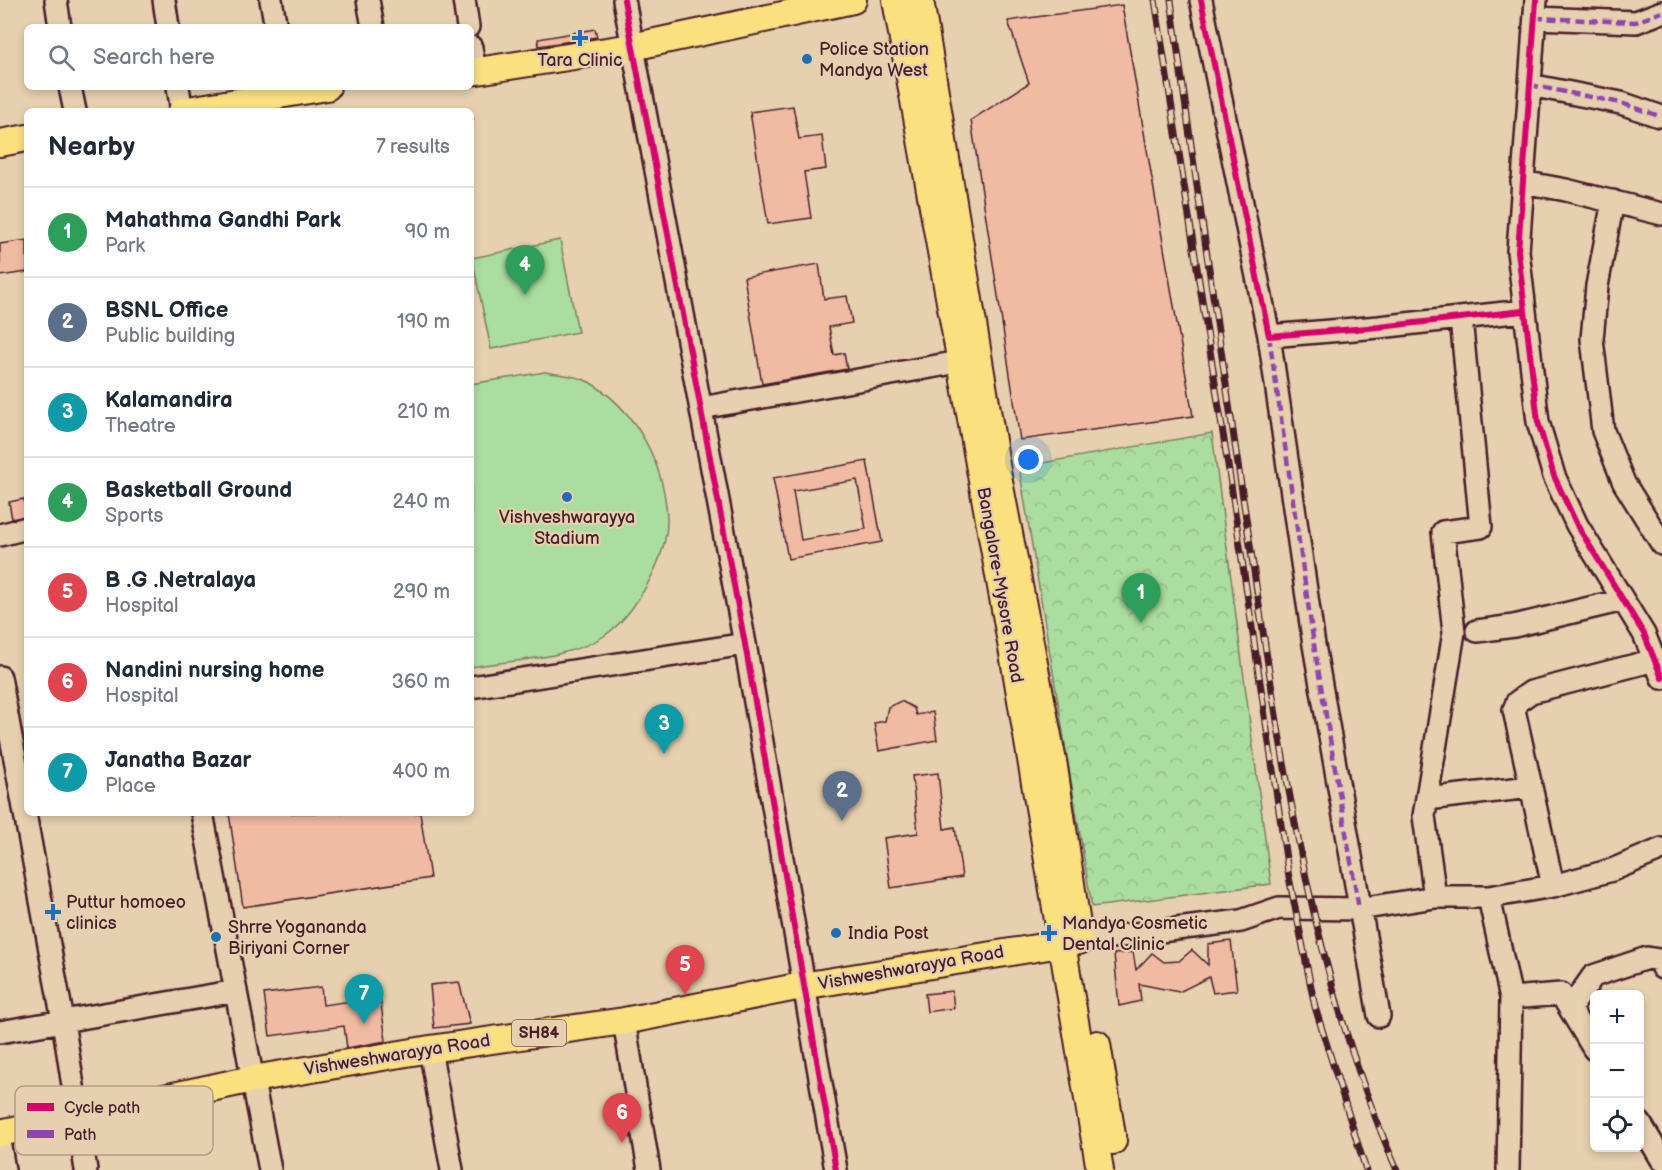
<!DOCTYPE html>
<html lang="en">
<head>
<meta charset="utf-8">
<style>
	:root { --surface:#fff; --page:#f2f2f3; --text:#1f2937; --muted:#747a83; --line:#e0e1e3; --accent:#0f766e }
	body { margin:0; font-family:"Balsamiq Sans",sans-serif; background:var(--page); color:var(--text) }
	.controls { position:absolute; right:18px; bottom:18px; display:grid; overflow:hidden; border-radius:9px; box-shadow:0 3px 9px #0003 }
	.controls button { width:54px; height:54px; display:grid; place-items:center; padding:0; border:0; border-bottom:2px solid var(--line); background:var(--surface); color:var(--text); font:30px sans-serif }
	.you { position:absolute; left:1029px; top:460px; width:21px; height:21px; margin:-15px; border:4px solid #fff; border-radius:50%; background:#1a73e8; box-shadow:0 0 0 9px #1a73e833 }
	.badge { display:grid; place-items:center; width:39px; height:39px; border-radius:50%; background:var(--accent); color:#fff; font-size:20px; font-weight:700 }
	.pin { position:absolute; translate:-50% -50px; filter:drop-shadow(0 2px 3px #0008) }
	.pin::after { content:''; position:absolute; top:32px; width:21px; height:18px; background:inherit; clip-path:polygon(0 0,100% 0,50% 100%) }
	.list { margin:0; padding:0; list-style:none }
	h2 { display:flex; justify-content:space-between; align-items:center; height:78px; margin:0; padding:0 24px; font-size:26px }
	h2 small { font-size:20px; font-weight:400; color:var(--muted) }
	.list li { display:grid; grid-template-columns:39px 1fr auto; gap:18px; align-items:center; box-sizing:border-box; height:90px; padding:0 24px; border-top:2px solid var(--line) }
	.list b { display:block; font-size:22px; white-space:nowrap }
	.list p { margin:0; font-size:20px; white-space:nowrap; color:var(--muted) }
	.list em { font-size:20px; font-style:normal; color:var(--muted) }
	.icon { flex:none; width:33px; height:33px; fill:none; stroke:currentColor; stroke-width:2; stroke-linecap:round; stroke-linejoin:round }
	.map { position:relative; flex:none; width:1662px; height:1170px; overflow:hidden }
	.search { position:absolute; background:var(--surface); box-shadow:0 3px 9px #0003; left:24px; top:24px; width:450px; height:66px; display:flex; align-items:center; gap:15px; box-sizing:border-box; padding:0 21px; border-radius:9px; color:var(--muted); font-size:22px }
	.panel { position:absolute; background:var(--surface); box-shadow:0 3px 9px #0003; left:24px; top:108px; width:450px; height:708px; border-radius:9px }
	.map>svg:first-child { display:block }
	.park { fill:url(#park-crowns); stroke:#7a7e65; stroke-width:1.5 }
	.garden { fill:#abdd9f; stroke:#7a7e65; stroke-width:1.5 }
	.building { fill:#f0baa3; stroke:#4a1f2b; stroke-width:1.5; fill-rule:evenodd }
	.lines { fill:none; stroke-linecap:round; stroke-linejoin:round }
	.minor-casing { stroke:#4a1f2b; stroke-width:26 }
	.major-casing { stroke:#4a1f2b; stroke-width:30 }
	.minor { stroke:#e6d0af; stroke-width:21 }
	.major { stroke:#fbe080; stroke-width:26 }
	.rail-casing { stroke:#4a1f2b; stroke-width:7 }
	.rail { stroke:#e6d0af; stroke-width:4.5; stroke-dasharray:14; stroke-linecap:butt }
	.quiet { stroke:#8e44ad; stroke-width:4.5; stroke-dasharray:9 4.5; stroke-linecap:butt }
	.cycleway-casing { stroke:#e6d0af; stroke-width:10 }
	.cycleway { stroke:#d6006c; stroke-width:6 }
	.poi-dot { fill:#1f6fb2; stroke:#e6d0af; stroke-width:2 }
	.labels { text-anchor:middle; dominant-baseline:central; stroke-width:4.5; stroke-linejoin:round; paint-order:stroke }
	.shield { fill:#e6d0af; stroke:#795453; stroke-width:1.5 }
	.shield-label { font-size:16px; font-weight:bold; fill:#4a1f2b }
	.poi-label { font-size:18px; fill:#4a1f2b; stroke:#e6d0af; text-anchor:start }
	.street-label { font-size:18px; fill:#4a1f2b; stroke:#e6d0af }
	.key { fill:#e6d0af; stroke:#b79b87; stroke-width:1.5 }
	.key-label { font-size:16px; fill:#4a1f2b }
</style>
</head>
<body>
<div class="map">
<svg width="1662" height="1170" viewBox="0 0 1662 1170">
	<defs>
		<pattern id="park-crowns" width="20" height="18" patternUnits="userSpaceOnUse" patternTransform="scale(1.5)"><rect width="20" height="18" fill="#abdd9f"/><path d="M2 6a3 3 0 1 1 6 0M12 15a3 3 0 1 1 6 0" fill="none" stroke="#95bd89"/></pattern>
	</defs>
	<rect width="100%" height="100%" fill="#e6d0af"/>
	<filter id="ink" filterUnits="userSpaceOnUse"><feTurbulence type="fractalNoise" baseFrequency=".0167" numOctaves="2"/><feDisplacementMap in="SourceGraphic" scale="12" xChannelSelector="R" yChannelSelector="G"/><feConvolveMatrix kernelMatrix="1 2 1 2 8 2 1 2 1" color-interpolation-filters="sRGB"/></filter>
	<g filter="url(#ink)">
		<path class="park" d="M 1212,433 L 1271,884 L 1092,907 L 1019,467 Z"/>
		<path class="garden" d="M 560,240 L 578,332 L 491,349 L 472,258 Z
			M 545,372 C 558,375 577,375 589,382 C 636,409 665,465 667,519 C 668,557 635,615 604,636 C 569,659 512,660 471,667 L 471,384 Z"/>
		<path class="building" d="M 1122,5 L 1193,416 L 1020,440 L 971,120 L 1029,83 L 1008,21 Z
			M 595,29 L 597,37 L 539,46 L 538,39 Z
			M 793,106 L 799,139 L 822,136 L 826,169 L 804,172 L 811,218 L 768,224 L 750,112 Z
			M 27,240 L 27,272 L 0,276 L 0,244 Z
			M 819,264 L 824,299 L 847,296 L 852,323 L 829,327 L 834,355 L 844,353 L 847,369 L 762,384 L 744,277 Z
			M 867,461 L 882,542 L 788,559 L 773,478 ZM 857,480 L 866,529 L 801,540 L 793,491 Z
			M 24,499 L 26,516 L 12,519 L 9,502 Z
			M 901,701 L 914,708 L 916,715 L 933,712 L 937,740 L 879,751 L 874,723 L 885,721 L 888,707 Z
			M 938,773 L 944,829 L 955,827 L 962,877 L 891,888 L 884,838 L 918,833 L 912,776 Z
			M 229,813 L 420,813 L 430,878 L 243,907 Z
			M 1231,941 L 1237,990 L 1213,993 L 1209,977 L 1179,992 L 1139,984 L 1141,1001 L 1119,1006 L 1114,954 L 1133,952 L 1136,970 L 1152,953 L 1164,962 L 1179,961 L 1192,950 L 1208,965 L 1208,944 Z
			M 459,982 L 470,1024 L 434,1028 L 430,985 Z
			M 321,987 L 323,1005 L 380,997 L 386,1041 L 347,1048 L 344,1026 L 270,1036 L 264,994 Z
			M 952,991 L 954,1008 L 927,1012 L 925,994 Z"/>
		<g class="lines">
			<defs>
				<path id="minor" d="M 56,0 L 60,27
					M 164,0 L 168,27
					M 271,0 L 276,27
					M 368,0 L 373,27
					M 464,0 L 468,27
					M 624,0 L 745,644 L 836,1170
					M 1201,0 L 1269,336 L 1314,645 L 1379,1016
					M 1536,0 L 1518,251 L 1538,422 L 1554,476 L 1577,525 L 1644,634 L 1662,678
					M 1535,18 L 1636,22 L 1662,12
					M 471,47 L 475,72
					M 1530,85 L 1621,103 L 1659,116
					M 70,87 L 75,111
					M 178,87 L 182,111
					M 1522,182 L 1566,190 L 1662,214
					M 1613,201 L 1597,286 L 1592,339 L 1603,431 L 1624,483 L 1662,544
					M 1269,336 L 1379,327 L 1523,311
					M 701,408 L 959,362
					M 0,535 L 27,528
					M 1477,631 L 1514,626 L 1623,600
					M 0,677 L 63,1021 L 86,1170
					M 471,687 L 745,644
					M 1427,799 L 1531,787
					M 202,813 L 270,1170
					M 1553,886 L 1514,710 L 1517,702 L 1531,692 L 1655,660
					M 1435,897 L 1424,816 L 1454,632 L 1443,532 L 1481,527 L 1461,318
					M 1489,897 L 1511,998 L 1508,1170
					M 1079,941 L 1241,921 L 1279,908 L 1359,909 L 1435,897 L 1489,897 L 1553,886 L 1612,870 L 1662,849
					M 1511,998 L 1561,994 L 1594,1049
					M 1570,1009 L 1593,976 L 1647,958 L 1659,960 L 1662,968
					M 624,1021 L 649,1170
					M 0,1032 L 236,991
					M 430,1049 L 452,1170
					M 1640,1123 L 1662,1160
					M 0,1146 L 4,1170"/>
				<path id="major" d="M 896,0 L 1017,676 L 1100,1170
					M 920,0 L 997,471 L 1054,767 L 1077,925
					M 471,72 L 632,47 L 853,0
					M 182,111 L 327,87
					M 0,143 L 27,138
					M 1097,1044 L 1113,1141
					M 0,1133 L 253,1079 L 430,1049 L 624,1021 L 802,986 L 1079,941"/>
			</defs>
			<use href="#minor" class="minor-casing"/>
			<use href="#major" class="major-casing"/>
			<use href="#minor" class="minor"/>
			<use href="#major" class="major"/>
			<defs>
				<path id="rail" d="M 1155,0 L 1230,478 L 1288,872 L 1315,1007 L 1366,1170
					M 1171,0 C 1196,186 1224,372 1252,558 C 1283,765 1312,977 1397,1170"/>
			</defs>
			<use href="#rail" class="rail-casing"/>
			<use href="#rail" class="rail"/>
			<path class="quiet" d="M 1535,18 L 1636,22 L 1662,12
				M 1530,85 L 1621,103 L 1659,116
				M 1269,336 L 1314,645 L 1359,909"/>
			<defs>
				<path id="cycleway" d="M 624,0 L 745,644 L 836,1170
					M 1201,0 L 1269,336 L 1379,327 L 1523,311
					M 1536,0 L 1518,251 L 1538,422 L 1554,476 L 1577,525 L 1644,634 L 1662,678"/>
			</defs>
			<use href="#cycleway" class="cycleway-casing"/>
			<use href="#cycleway" class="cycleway"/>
		</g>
	</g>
	<g class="poi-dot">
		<path d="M577 29h6v6h6v6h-6v6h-6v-6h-6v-6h6z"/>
		<circle cx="807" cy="59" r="6"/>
		<circle cx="567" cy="497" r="6"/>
		<path d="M50 903h6v6h6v6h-6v6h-6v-6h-6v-6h6z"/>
		<circle cx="836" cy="933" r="6"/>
		<path d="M1046 924h6v6h6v6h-6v6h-6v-6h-6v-6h6z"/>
		<circle cx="216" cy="937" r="6"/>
	</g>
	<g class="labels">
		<rect class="shield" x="512" y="1020" width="54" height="26" rx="4.5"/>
		<g class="shield-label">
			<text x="539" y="1033">SH84</text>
		</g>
		<g class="poi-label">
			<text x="819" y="49">Police Station<tspan x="819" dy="21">Mandya West</tspan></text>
			<text x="580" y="60" text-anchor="middle">Tara Clinic</text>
			<text x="567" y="517" text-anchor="middle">Vishveshwarayya<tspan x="567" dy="21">Stadium</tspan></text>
			<text x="66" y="902">Puttur homoeo<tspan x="66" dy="21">clinics</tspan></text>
			<text x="1062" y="923">Mandya Cosmetic<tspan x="1062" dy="21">Dental Clinic</tspan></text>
			<text x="228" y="927">Shrre Yogananda<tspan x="228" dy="21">Biriyani Corner</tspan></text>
			<text x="848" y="933">India Post</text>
		</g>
		<g class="street-label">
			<text transform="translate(1000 585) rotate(80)">Bangalore-Mysore Road</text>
			<text transform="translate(911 968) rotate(-10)">Vishweshwarayya Road</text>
			<text transform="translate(397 1055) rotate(-9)">Vishweshwarayya Road</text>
		</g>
	</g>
	<rect x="15" y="1086" width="198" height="69" rx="9" class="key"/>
	<rect x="27" y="1103" width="27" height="8" fill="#d6006c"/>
	<rect x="27" y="1130" width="27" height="8" fill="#8e44ad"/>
	<g class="key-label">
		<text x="64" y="1113">Cycle path</text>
		<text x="64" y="1140">Path</text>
	</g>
</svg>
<div class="controls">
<button>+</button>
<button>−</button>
<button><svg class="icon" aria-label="locate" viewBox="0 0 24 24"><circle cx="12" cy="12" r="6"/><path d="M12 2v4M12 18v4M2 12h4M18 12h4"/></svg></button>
</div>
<div class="you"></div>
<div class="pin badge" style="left:1141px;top:623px;background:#2e9e5b">1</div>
<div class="pin badge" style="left:842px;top:821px;background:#5c6f8a">2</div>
<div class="pin badge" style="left:664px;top:754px;background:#0f9aa8">3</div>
<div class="pin badge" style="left:525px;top:295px;background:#2e9e5b">4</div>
<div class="pin badge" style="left:685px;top:995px;background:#e0444e">5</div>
<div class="pin badge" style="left:622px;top:1143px;background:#e0444e">6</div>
<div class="pin badge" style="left:364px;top:1024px;background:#0f9aa8">7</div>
<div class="search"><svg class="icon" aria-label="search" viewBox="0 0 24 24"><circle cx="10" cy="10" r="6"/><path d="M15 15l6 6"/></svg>Search here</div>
<section class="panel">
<h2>Nearby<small>7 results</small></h2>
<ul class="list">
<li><span class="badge" style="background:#2e9e5b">1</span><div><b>Mahathma Gandhi Park</b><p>Park</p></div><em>90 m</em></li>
<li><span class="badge" style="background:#5c6f8a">2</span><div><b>BSNL Office</b><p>Public building</p></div><em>190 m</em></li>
<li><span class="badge" style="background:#0f9aa8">3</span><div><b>Kalamandira</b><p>Theatre</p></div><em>210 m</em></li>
<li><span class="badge" style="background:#2e9e5b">4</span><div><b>Basketball Ground</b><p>Sports</p></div><em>240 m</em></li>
<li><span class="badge" style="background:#e0444e">5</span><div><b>B .G .Netralaya</b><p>Hospital</p></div><em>290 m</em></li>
<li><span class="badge" style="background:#e0444e">6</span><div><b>Nandini nursing home</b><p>Hospital</p></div><em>360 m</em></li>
<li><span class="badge" style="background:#0f9aa8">7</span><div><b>Janatha Bazar</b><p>Place</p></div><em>400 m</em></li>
</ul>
</section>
</div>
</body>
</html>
